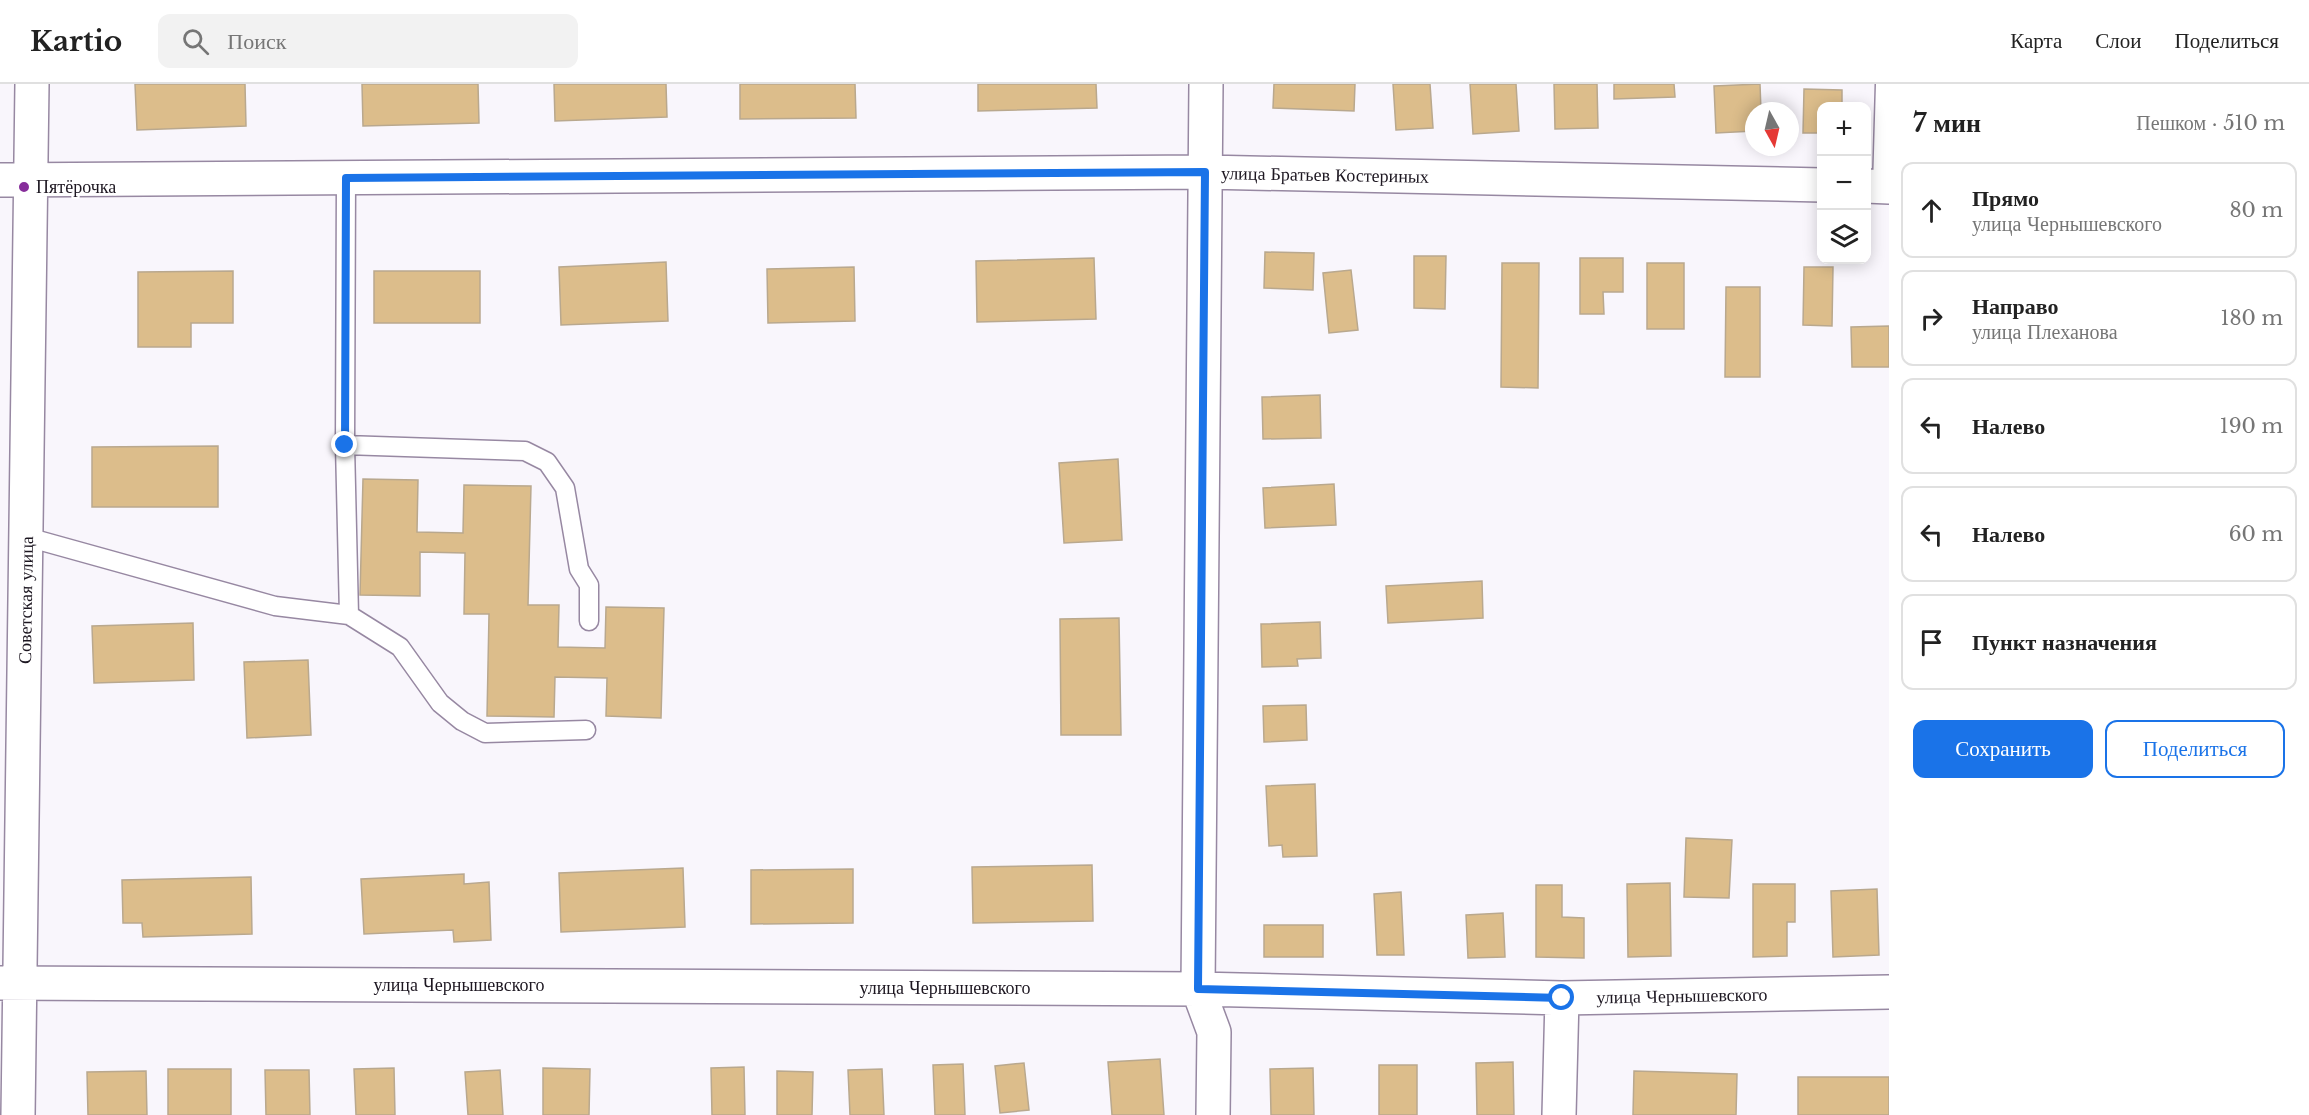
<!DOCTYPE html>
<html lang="ru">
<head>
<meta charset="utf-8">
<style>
	:root { --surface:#fff; --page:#f2f2f2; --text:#222; --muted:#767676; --line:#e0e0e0; --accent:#1a73e8 }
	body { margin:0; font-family:"Libre Baskerville",serif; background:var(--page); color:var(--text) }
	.controls { position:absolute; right:18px; top:18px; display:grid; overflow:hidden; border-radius:12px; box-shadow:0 3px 15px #0003 }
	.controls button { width:54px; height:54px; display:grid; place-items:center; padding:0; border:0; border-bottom:2px solid var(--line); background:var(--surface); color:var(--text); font:30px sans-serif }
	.compass { position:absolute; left:1745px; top:18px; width:54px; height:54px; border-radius:50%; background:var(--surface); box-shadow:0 3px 15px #0003; rotate:172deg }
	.stop { position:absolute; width:18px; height:18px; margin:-14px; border:4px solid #1a73e8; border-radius:50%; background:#fff }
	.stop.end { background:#1a73e8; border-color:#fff; box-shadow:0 2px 6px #0008 }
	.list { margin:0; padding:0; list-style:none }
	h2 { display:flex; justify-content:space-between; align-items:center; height:78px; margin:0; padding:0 24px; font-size:26px }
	h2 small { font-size:20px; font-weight:400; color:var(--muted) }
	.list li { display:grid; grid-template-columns:39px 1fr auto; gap:18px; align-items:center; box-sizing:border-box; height:96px; margin:0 12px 12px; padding:0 12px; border:2px solid var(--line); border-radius:12px }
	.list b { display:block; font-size:22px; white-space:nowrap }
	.list p { margin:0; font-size:20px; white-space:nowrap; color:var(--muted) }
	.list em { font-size:20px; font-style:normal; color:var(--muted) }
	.actions { display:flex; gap:12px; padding:18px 24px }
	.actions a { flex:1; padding:14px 0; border:2px solid var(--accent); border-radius:12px; text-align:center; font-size:21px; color:var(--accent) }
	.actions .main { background:var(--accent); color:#fff }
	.icon { flex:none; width:33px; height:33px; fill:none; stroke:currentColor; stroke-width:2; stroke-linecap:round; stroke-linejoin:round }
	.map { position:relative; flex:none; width:1889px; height:1031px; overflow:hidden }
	header { display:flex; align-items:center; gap:36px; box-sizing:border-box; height:84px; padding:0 30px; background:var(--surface); border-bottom:2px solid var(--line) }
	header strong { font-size:28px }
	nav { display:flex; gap:33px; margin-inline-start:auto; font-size:21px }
	.search { width:420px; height:54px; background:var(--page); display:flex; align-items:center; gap:15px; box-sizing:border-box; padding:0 21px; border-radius:12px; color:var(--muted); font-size:22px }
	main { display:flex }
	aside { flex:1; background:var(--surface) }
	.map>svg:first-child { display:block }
	.building { fill:#dcbd8b; stroke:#b9a88e; stroke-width:1.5 }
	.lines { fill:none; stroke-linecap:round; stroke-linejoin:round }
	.service-casing { stroke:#9788a2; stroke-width:21 }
	.minor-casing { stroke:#9788a2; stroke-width:36 }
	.service { stroke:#fff; stroke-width:18 }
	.minor { stroke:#fff; stroke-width:33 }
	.route { stroke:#1a73e8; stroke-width:8 }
	.poi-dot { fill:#862d9a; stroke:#fff; stroke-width:2 }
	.labels { text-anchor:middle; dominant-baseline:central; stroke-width:4.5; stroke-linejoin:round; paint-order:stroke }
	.street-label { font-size:18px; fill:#1d1721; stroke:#fff }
	.poi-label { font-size:18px; fill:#1d1721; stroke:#fff; text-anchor:start }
</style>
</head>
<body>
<header>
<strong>Kartio</strong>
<div class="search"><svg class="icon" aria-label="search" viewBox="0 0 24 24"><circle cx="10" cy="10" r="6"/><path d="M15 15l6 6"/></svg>Поиск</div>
<nav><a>Карта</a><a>Слои</a><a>Поделиться</a></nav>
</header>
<main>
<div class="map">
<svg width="1889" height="1031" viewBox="0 0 1889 1031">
	<rect width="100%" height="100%" fill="#f9f6fc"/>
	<path class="building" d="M 135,0 L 245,0 L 246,42 L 137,46 Z
		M 362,0 L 478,0 L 479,39 L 363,42 Z
		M 554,0 L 666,0 L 667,33 L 555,37 Z
		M 740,0 L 855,0 L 856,34 L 740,35 Z
		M 978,0 L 1096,0 L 1097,24 L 978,27 Z
		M 1274,0 L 1355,0 L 1354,27 L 1273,24 Z
		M 1393,0 L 1430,0 L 1433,44 L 1396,46 Z
		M 1470,0 L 1516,0 L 1519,47 L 1473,50 Z
		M 1554,0 L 1597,0 L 1598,44 L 1555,45 Z
		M 1614,0 L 1674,0 L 1675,13 L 1614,15 Z
		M 1760,0 L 1761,27 L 1754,27 L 1754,47 L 1716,49 L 1714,2 Z
		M 1804,5 L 1842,6 L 1842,22 L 1822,22 L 1822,49 L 1803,49 Z
		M 1265,168 L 1314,169 L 1313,206 L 1264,204 Z
		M 1414,172 L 1446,172 L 1445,225 L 1414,224 Z
		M 1094,174 L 1096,235 L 977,238 L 976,177 Z
		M 1580,174 L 1623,174 L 1623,208 L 1603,208 L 1604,230 L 1580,230 Z
		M 666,178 L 668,237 L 561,241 L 559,183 Z
		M 1502,179 L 1539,179 L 1538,304 L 1501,303 Z
		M 1647,179 L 1684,179 L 1684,245 L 1647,245 Z
		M 854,183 L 855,237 L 768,239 L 767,185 Z
		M 1804,183 L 1833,183 L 1832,242 L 1803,241 Z
		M 1351,186 L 1358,246 L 1329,249 L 1323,189 Z
		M 233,187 L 233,239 L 191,239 L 191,263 L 138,263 L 138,188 Z
		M 374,187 L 480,187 L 480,239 L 374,239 Z
		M 1726,203 L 1760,203 L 1760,293 L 1725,293 Z
		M 1889,242 L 1889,283 L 1852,283 L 1851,243 Z
		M 1320,311 L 1321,354 L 1263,355 L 1262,313 Z
		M 218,362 L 218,423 L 92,423 L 92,363 Z
		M 1118,375 L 1122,456 L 1064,459 L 1059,379 Z
		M 363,395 L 418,396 L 417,448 L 463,449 L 464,401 L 531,402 L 528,521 L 559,521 L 558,563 L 605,564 L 606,523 L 664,524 L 661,634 L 606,632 L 607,594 L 555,593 L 554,633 L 487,632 L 489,530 L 464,530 L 465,469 L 420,468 L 420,512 L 360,511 Z
		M 1334,400 L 1336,441 L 1265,444 L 1263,404 Z
		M 1482,497 L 1483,534 L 1388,539 L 1386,502 Z
		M 1119,534 L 1121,651 L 1061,651 L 1060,535 Z
		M 1320,538 L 1321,574 L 1297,575 L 1298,582 L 1262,583 L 1261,540 Z
		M 193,539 L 194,596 L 94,599 L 92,542 Z
		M 308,576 L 311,651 L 247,654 L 244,578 Z
		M 1306,621 L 1307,656 L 1264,658 L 1263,622 Z
		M 1315,700 L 1317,772 L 1283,773 L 1282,761 L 1269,762 L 1266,702 Z
		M 1686,754 L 1732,756 L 1729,814 L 1684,813 Z
		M 1092,781 L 1093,837 L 973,839 L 972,783 Z
		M 683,784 L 685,843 L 561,848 L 559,789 Z
		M 853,785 L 853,839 L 751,840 L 751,786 Z
		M 464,790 L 464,800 L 489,798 L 491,856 L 454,858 L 453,846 L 364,850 L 361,795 Z
		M 251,793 L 252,850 L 143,853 L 142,839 L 123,839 L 122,796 Z
		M 1670,799 L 1671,872 L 1628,873 L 1627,800 Z
		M 1753,800 L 1795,800 L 1795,838 L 1787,838 L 1787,872 L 1753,873 Z
		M 1536,801 L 1562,801 L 1562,833 L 1584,834 L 1584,874 L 1536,873 Z
		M 1877,805 L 1879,871 L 1833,873 L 1831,807 Z
		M 1401,808 L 1404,871 L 1377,871 L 1374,810 Z
		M 1503,829 L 1505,873 L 1468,874 L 1466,831 Z
		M 1264,841 L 1323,841 L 1323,873 L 1264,873 Z
		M 1160,975 L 1164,1031 L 1112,1031 L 1108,978 Z
		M 1513,978 L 1514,1031 L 1477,1031 L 1476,979 Z
		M 1024,979 L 1029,1026 L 1000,1029 L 995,982 Z
		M 963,980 L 965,1031 L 935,1031 L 933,981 Z
		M 1379,981 L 1417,981 L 1417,1031 L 1379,1031 Z
		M 744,983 L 745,1031 L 712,1031 L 711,984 Z
		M 394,984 L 395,1031 L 356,1031 L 354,985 Z
		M 543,984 L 590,985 L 589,1031 L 543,1031 Z
		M 1313,984 L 1314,1031 L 1271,1031 L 1270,985 Z
		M 168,985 L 231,985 L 231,1031 L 168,1031 Z
		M 882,985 L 884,1031 L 850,1031 L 848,986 Z
		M 265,986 L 309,986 L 310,1031 L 266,1031 Z
		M 500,986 L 503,1031 L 468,1031 L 465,988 Z
		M 146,987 L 147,1031 L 88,1031 L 87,988 Z
		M 777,987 L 813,988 L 812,1031 L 777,1031 Z
		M 1634,987 L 1737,990 L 1736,1031 L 1633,1031 Z
		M 1798,993 L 1889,993 L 1889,1031 L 1798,1031 Z"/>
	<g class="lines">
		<defs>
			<path id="service" d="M 1882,103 L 1885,0
				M 345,361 L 346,94
				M 27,453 L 275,522 L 349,531 L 345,361 L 525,367 L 547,378 L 565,404 L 579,485 L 589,501 L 589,537
				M 349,531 L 400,563 L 440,619 L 462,637 L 485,649 L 586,646"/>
			<path id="minor" d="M 1206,0 L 1198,905 L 1214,948 L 1213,1031
				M 0,96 L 1205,88 L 1822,101
				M 1866,102 L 1889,103
				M 0,899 L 1198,905 L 1562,914 L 1889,908
				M 18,1031 L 32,0
				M 1559,1031 L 1562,914"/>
		</defs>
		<use href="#service" class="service-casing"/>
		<use href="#minor" class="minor-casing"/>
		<use href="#service" class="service"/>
		<use href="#minor" class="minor"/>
	</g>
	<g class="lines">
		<path class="route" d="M 345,361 L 346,94 L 1205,88 L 1198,905 L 1562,914"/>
	</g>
	<circle class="poi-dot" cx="24" cy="103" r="6"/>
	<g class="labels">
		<g class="street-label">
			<text transform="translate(1325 91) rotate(1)">улица Братьев Костериных</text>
			<text transform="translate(26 516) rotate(-89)">Советская улица</text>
			<text x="459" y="901">улица Чернышевского</text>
			<text x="945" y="904">улица Чернышевского</text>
			<text transform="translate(1682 912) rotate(-1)">улица Чернышевского</text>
		</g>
		<g class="poi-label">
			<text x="36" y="103">Пятёрочка</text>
		</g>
	</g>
</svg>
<div class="controls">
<button>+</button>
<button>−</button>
<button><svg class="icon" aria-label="layers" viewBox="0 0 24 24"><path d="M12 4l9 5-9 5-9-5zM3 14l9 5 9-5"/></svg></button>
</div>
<svg class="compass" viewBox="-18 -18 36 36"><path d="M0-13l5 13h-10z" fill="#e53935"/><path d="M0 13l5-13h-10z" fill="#767676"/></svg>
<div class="stop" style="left:1562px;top:914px"></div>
<div class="stop end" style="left:345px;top:361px"></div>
</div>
<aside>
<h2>7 мин<small>Пешком · 510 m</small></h2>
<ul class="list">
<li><svg class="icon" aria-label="ahead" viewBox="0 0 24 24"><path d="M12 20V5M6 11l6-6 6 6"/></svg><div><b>Прямо</b><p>улица Чернышевского</p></div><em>80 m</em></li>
<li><svg class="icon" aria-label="right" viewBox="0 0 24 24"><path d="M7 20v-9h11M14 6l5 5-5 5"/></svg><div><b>Направо</b><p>улица Плеханова</p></div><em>180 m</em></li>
<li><svg class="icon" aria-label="left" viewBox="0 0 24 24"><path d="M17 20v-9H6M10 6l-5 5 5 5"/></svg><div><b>Налево</b></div><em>190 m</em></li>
<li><svg class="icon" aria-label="left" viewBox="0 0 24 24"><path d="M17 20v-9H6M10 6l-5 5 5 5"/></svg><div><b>Налево</b></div><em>60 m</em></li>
<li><svg class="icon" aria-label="arrive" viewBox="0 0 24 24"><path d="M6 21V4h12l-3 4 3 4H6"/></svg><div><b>Пункт назначения</b></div></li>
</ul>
<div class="actions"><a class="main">Сохранить</a><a>Поделиться</a></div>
</aside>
</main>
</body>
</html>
